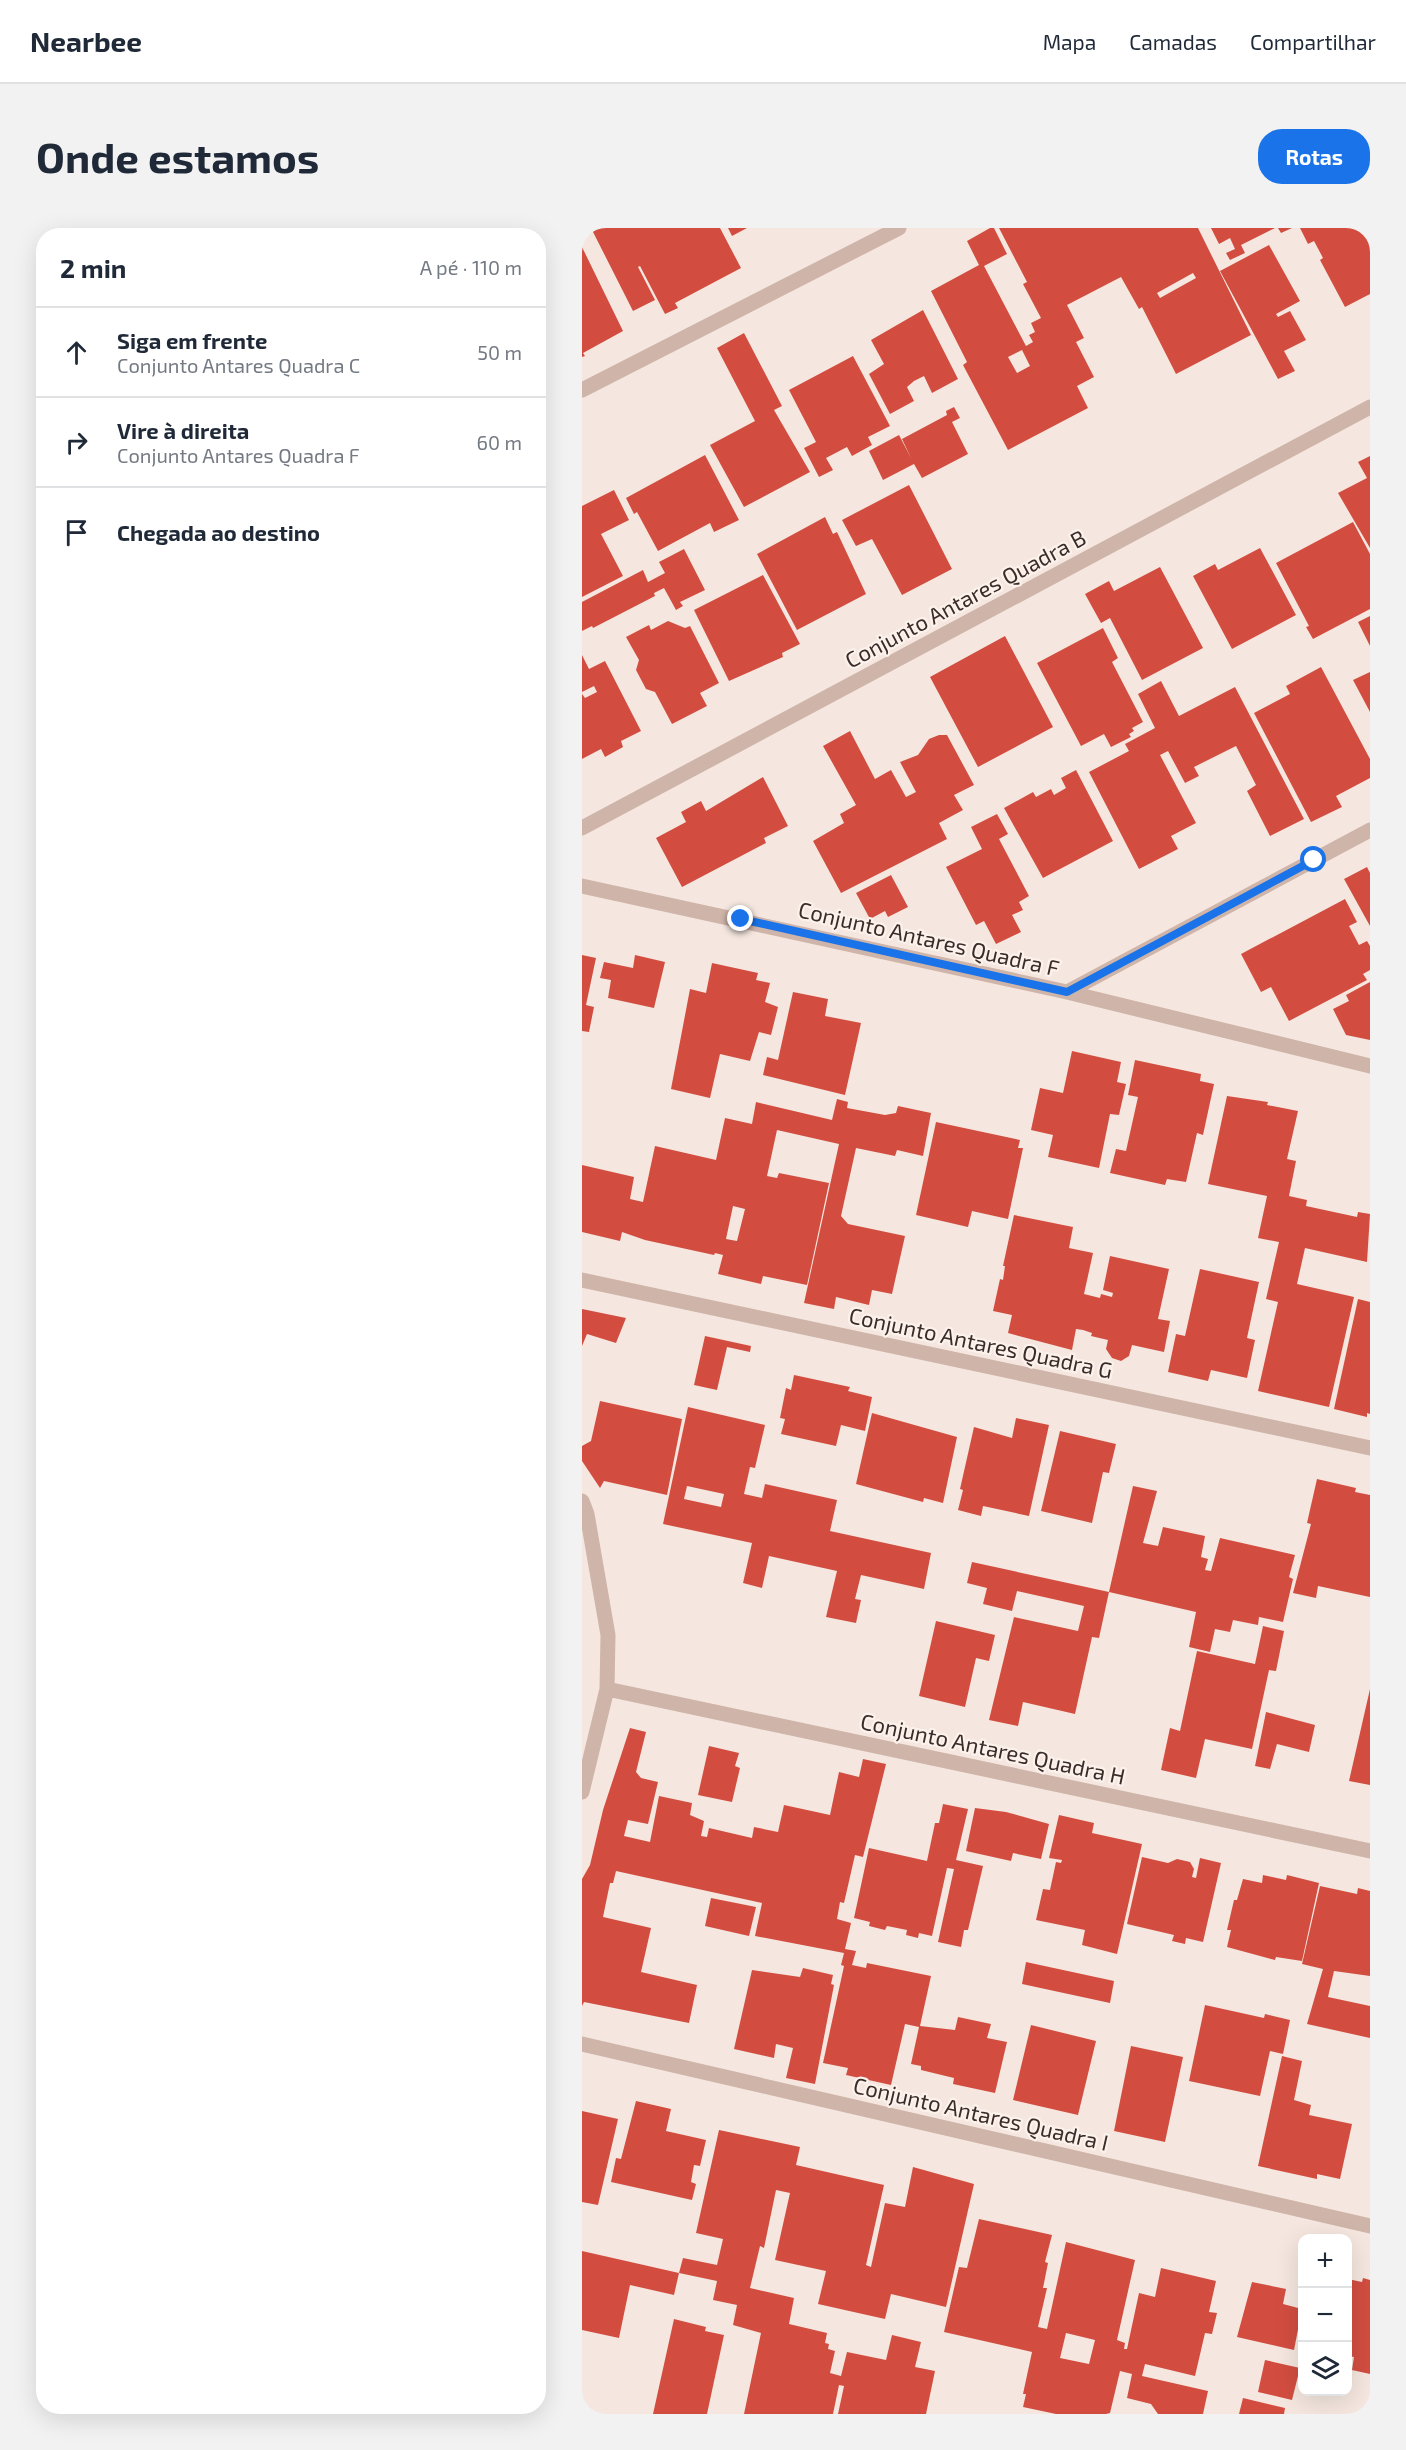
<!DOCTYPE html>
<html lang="pt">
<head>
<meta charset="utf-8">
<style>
	:root { --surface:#fff; --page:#f2f2f3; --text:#1f2937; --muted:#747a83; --line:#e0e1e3; --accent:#1a73e8 }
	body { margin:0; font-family:"Exo 2",sans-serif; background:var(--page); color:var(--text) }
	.controls { position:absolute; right:18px; bottom:18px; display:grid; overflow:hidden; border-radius:12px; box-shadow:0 6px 24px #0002 }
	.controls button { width:54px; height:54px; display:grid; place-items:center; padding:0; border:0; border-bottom:2px solid var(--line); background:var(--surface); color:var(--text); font:30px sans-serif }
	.stop { position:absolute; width:18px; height:18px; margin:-14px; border:4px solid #1a73e8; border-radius:50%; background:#fff }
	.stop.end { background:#1a73e8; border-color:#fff; box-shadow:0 2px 6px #0008 }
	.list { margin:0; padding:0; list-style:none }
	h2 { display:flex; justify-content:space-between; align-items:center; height:78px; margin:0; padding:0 24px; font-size:26px }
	h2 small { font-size:20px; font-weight:400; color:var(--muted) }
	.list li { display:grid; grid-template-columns:39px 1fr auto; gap:18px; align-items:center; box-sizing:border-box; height:90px; padding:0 24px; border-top:2px solid var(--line) }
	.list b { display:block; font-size:22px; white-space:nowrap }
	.list p { margin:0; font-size:20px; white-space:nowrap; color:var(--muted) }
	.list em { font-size:20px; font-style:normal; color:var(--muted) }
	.icon { flex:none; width:33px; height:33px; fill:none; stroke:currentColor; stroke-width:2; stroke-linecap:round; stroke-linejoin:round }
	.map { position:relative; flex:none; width:788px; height:2186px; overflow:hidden; border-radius:24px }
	header { display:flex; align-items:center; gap:36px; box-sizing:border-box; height:84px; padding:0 30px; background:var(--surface); border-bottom:2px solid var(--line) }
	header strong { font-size:28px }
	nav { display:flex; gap:33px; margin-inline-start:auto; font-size:21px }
	.intro { display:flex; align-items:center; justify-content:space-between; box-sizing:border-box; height:144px; padding:0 36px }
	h1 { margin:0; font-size:42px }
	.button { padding:15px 27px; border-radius:24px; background:var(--accent); color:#fff; font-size:21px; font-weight:700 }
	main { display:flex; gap:36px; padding:0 36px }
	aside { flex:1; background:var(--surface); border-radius:24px; box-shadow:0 6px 24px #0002 }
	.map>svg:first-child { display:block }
	.building { fill:#d24d40; fill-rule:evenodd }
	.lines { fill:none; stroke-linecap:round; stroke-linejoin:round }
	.minor { stroke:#cfb4a9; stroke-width:15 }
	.route { stroke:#1a73e8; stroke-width:8 }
	.labels { text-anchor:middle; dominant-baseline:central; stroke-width:4.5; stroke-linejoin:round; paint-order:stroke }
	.street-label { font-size:22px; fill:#3c2c29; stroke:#fcf2ec }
</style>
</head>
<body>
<header>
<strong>Nearbee</strong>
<nav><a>Mapa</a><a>Camadas</a><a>Compartilhar</a></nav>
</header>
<div class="intro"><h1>Onde estamos</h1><a class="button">Rotas</a></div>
<main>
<aside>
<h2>2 min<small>A pé · 110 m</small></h2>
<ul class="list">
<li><svg class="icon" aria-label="ahead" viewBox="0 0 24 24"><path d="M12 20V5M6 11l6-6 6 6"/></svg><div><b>Siga em frente</b><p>Conjunto Antares Quadra C</p></div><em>50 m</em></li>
<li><svg class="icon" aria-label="right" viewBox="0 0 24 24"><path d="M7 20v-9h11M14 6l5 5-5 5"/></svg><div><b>Vire à direita</b><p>Conjunto Antares Quadra F</p></div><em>60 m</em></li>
<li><svg class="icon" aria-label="arrive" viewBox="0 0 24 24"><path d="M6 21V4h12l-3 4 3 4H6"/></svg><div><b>Chegada ao destino</b></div></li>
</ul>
</aside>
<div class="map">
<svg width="788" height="2186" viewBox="0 0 788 2186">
	<rect width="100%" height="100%" fill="#f5e7df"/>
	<path class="building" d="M 9,0 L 138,0 L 159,40 L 93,75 L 96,80 L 83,86 L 58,38 L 56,39 L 73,72 L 51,83 Z
		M 146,0 L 165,0 L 150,8 Z
		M 408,0 L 412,0 L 425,26 L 402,38 L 444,118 L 451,114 L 447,107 L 453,104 L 449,95 L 459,90 L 441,56 L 445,54 L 417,0 L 616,0 L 669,107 L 594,146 L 560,79 L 557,81 L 539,49 L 485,77 L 502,110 L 494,114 L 512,149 L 495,158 L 506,180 L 426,222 L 381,137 L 385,134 L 349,63 L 397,37 L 385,13 ZM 611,45 L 614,50 L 578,70 L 575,65 ZM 440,122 L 448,138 L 435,145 L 426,129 Z
		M 629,0 L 693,0 L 659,17 L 663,25 L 648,32 L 644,25 L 653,21 L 648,10 L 637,16 Z
		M 696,0 L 710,0 L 699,5 Z
		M 718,0 L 788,0 L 788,66 L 763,79 L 738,32 L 741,30 L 732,13 L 726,16 Z
		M 687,17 L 718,73 L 694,86 L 696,89 L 708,83 L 724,112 L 702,123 L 713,143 L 696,151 L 638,43 Z
		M 0,19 L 41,103 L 1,125 L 3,128 L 0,129 Z
		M 341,82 L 376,151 L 350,165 L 342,148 L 332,153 L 325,159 L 332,173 L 308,186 L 287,146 L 302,136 L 289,112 Z
		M 162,105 L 200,178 L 192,182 L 228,244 L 162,279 L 128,217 L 173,193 L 135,120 Z
		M 271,128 L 308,198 L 286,209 L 290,217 L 270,228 L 265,219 L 244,230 L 251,242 L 237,249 L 222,220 L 234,214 L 207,162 Z
		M 372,179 L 378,190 L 370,194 L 386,226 L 340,250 L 332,236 L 301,252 L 287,223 L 317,207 L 329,230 L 320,211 L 365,187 L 364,183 Z
		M 123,227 L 157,292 L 132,304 L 128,295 L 76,323 L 55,284 L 52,286 L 44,270 Z
		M 788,228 L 788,320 L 756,265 L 785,250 L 776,234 Z
		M 327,257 L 370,341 L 320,367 L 290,311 L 274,318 L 260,292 Z
		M 32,262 L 47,292 L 19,306 L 41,348 L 0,369 L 0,278 Z
		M 243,289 L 251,306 L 255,304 L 284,366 L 215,402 L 175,326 Z
		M 771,294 L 788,326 L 788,381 L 731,411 L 724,399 L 727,398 L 694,335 Z
		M 678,320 L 714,387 L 650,421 L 611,348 L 633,336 L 636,342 Z
		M 102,321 L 123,362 L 98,374 L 101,378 L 94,382 L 82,360 L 72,365 L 73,368 L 11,400 L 10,398 L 0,403 L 0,374 L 61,342 L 66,354 L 83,345 L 77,334 Z
		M 578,339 L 621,420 L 560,452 L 528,390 L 519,395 L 503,366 L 527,353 L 532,363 Z
		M 181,347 L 218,416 L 200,425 L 201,429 L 147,453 L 112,382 Z
		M 788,388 L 788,418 L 776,394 Z
		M 86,393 L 103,400 L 108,398 L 137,455 L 118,465 L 125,478 L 90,496 L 73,464 L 64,461 L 54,442 L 57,432 L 44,409 L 67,397 L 69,402 Z
		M 521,400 L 536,430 L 530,434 L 561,494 L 550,500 L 552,503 L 547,506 L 549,509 L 529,519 L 522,506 L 499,518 L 455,435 Z
		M 423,408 L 471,499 L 396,539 L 348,449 Z
		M 0,427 L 7,441 L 23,433 L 59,503 L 39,513 L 41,519 L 23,529 L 19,521 L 0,531 L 0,466 L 3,470 L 15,464 L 12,458 L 0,464 Z
		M 739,439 L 788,531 L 788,550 L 754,568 L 760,579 L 729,594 L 672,485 L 708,466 L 704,458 Z
		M 788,444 L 788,484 L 771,452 Z
		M 579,453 L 597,488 L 653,459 L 722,591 L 688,608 L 665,563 L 674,557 L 654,518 L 612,539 L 617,548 L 603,555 L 586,523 L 578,527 L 614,595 L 589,608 L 596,621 L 557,641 L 507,544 L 547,523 L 543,516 L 573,500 L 556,466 Z
		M 268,503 L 293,551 L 309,542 L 324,569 L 334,564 L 318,534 L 336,527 L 347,511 L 357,507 L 365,507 L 392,557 L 372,567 L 381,582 L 357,595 L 365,611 L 259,665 L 231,613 L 262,595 L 258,586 L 274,577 L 241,518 Z
		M 494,542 L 531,613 L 461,650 L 422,580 L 451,564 L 454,569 L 469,561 L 472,567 L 484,560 L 479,550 Z
		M 181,549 L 206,598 L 182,610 L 184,615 L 100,659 L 74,610 L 104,594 L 99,584 L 119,573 L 124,583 Z
		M 415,586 L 426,606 L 417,611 L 447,668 L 437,674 L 441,682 L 430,687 L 439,704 L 414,716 L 402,693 L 394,697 L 364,639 L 400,621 L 389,599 Z
		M 785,639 L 788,645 L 788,698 L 762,651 Z
		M 309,647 L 326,679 L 306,689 L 303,683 L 288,691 L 274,665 Z
		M 763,671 L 775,694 L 767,698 L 777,717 L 785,713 L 788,718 L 788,742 L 781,746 L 785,752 L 707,793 L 689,759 L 679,764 L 659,726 Z
		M 0,727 L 14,730 L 4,777 L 12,779 L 7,804 L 0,803 Z
		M 53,727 L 83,734 L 72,780 L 26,770 L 29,752 L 18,750 L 22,734 L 51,740 Z
		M 130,735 L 176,745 L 174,752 L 188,755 L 183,774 L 196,779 L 189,807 L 177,804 L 168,833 L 138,826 L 128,870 L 89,861 L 108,761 L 124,765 Z
		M 788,754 L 788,812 L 764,807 L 751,781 L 767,773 L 764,767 Z
		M 211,764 L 246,771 L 243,788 L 279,795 L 263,867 L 181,847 L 185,829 L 196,832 Z
		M 490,823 L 539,834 L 535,854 L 544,856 L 537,887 L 528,886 L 517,940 L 466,929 L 471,907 L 449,902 L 458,860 L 481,865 Z
		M 553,832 L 619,846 L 618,853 L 632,856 L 621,907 L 615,905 L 604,954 L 585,951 L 583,957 L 528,945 L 534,921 L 544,923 L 556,869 L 546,867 Z
		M 645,868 L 686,874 L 685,877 L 716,883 L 705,931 L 714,933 L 707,968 L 725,972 L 724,978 L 775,989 L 776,984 L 788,986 L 785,1034 L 723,1020 L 715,1056 L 772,1069 L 747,1179 L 676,1163 L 696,1074 L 684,1071 L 697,1014 L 676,1010 L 685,968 L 626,956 Z
		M 255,871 L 266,874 L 265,880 L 303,887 L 314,885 L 316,878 L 349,885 L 341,928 L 315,922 L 313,928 L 274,920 L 259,988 L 266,996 L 323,1008 L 310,1066 L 290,1062 L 287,1077 L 254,1069 L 252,1081 L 222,1075 L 257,916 L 195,902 L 185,948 L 195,950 L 197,945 L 247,955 L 225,1057 L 181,1048 L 179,1056 L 136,1046 L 141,1027 L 133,1025 L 132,1027 L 63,1012 L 40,1004 L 38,1013 L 0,1004 L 0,937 L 52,949 L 48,971 L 61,974 L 73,918 L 134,932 L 143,890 L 170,896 L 174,874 L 250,892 ZM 151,978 L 163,981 L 155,1013 L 144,1011 Z
		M 354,894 L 438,912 L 436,920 L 441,920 L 426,991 L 390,983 L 386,999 L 334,987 Z
		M 432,987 L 491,999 L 487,1020 L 511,1025 L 502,1066 L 518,1070 L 519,1066 L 530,1069 L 531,1065 L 521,1062 L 528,1028 L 587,1041 L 576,1091 L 588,1093 L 582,1124 L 550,1117 L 547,1128 L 539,1133 L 530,1130 L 524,1121 L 526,1112 L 509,1108 L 510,1105 L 501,1102 L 494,1101 L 490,1122 L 426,1105 L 430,1087 L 411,1083 L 418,1051 L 421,1052 L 423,1038 L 421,1038 Z
		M 618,1041 L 677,1054 L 665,1110 L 673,1112 L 665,1150 L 629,1142 L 626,1153 L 586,1144 L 594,1106 L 603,1108 Z
		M 776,1071 L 788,1074 L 788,1186 L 785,1185 L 785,1189 L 752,1181 Z
		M 0,1081 L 44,1090 L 34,1115 L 5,1106 L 0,1118 Z
		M 123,1108 L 169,1118 L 168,1124 L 145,1119 L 135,1162 L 112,1157 Z
		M 212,1147 L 268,1159 L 266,1163 L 290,1169 L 283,1203 L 259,1197 L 254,1218 L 199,1206 L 203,1191 L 198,1190 L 204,1160 L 209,1162 Z
		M 18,1173 L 100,1191 L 85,1267 L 22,1253 L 18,1260 L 0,1233 L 0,1218 L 9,1213 Z
		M 106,1179 L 183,1197 L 173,1240 L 168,1239 L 162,1266 L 180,1270 L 183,1256 L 255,1272 L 248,1303 L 349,1325 L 342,1361 L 279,1347 L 273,1371 L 279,1372 L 274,1395 L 244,1389 L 255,1343 L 187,1328 L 180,1360 L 161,1355 L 170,1315 L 81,1296 ZM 105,1258 L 142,1266 L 139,1279 L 102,1271 Z
		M 290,1185 L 375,1209 L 361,1275 L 342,1270 L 341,1274 L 274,1256 Z
		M 434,1190 L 467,1197 L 447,1288 L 401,1278 L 399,1288 L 376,1282 L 381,1262 L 378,1261 L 392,1199 L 430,1210 Z
		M 478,1203 L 534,1216 L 527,1245 L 521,1244 L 510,1295 L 459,1283 Z
		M 735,1251 L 774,1260 L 773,1264 L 788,1267 L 788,1369 L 736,1358 L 734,1370 L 711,1365 L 729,1296 L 725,1295 Z
		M 551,1258 L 575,1263 L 561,1315 L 576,1318 L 581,1299 L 623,1308 L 619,1329 L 626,1331 L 623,1342 L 629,1343 L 638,1310 L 713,1327 L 707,1349 L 711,1351 L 701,1394 L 677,1389 L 676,1397 L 651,1392 L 648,1404 L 633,1401 L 628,1424 L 607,1419 L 614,1384 L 527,1364 Z
		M 390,1334 L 527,1364 L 517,1410 L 510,1409 L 493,1486 L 441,1474 L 436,1498 L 407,1492 L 432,1389 L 496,1403 L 502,1378 L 435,1363 L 430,1383 L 401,1376 L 405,1360 L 385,1355 Z
		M 354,1393 L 413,1407 L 407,1433 L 394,1430 L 383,1479 L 337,1468 Z
		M 681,1398 L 702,1403 L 694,1443 L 687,1442 L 670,1521 L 623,1511 L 614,1550 L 579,1542 L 588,1500 L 598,1503 L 615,1423 L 673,1436 Z
		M 788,1461 L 788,1557 L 767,1553 Z
		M 684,1484 L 733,1497 L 727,1524 L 695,1516 L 688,1541 L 673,1538 Z
		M 48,1500 L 64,1504 L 54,1544 L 59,1550 L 76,1554 L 66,1596 L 46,1592 L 42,1608 L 68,1614 L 77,1568 L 110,1575 L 108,1587 L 122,1593 L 119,1608 L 125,1609 L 127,1600 L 170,1610 L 172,1599 L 196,1604 L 202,1577 L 248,1587 L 257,1544 L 277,1549 L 281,1531 L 304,1536 L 281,1629 L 273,1627 L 262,1675 L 258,1674 L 255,1691 L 269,1695 L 263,1721 L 274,1723 L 270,1737 L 284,1740 L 285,1735 L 349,1748 L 338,1798 L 373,1802 L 376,1789 L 409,1796 L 405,1810 L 425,1814 L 413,1865 L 371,1856 L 372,1850 L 339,1842 L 339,1838 L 329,1836 L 337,1799 L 323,1796 L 309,1857 L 264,1847 L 266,1840 L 241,1835 L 262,1738 L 259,1737 L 262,1725 L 173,1708 L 180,1675 L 34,1643 L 31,1655 L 28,1655 L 21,1689 L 69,1700 L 59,1744 L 115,1757 L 107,1795 L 2,1774 L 0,1778 L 0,1651 L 8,1637 L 21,1582 Z
		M 127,1518 L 157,1525 L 153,1538 L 158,1540 L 150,1574 L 116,1567 Z
		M 361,1576 L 386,1581 L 374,1632 L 401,1638 L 386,1702 L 382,1702 L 379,1719 L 356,1714 L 372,1641 L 365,1640 L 350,1708 L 337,1705 L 336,1710 L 324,1707 L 325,1702 L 305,1698 L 303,1702 L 287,1698 L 288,1694 L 272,1690 L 287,1620 L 345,1633 L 353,1595 L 357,1595 Z
		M 393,1580 L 424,1584 L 467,1596 L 459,1631 L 431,1625 L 429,1633 L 384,1623 Z
		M 477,1587 L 512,1595 L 510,1605 L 560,1616 L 535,1726 L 500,1717 L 503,1702 L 454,1692 L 461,1661 L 468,1662 L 474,1634 L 479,1635 L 480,1632 L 467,1630 Z
		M 560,1629 L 586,1635 L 595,1631 L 608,1634 L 612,1641 L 610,1649 L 614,1650 L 618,1630 L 639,1635 L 621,1714 L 604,1710 L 603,1716 L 590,1713 L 592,1707 L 545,1696 Z
		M 681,1647 L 704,1652 L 705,1647 L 737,1655 L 720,1733 L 694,1729 L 693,1732 L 645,1719 L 649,1702 L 645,1702 L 652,1672 L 655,1672 L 661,1651 L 680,1655 Z
		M 738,1658 L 775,1666 L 776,1660 L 788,1663 L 788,1748 L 752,1743 L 746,1769 L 788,1778 L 788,1810 L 725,1796 L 741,1741 L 720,1736 Z
		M 129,1670 L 174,1679 L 167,1708 L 123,1698 Z
		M 444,1734 L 532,1753 L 528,1775 L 440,1756 Z
		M 221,1740 L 251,1747 L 249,1756 L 252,1757 L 233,1856 L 204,1850 L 211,1820 L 194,1816 L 192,1830 L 152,1821 L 170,1742 L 218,1749 Z
		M 623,1777 L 682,1790 L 683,1786 L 708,1792 L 701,1826 L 688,1823 L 678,1868 L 607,1853 Z
		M 449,1797 L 514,1813 L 496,1887 L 431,1872 Z
		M 549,1818 L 601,1829 L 583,1914 L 532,1903 Z
		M 700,1828 L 720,1833 L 712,1872 L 729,1877 L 727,1887 L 770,1896 L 758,1951 L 735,1946 L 735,1951 L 676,1938 Z
		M 54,1873 L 89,1881 L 84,1903 L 124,1912 L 118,1938 L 112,1937 L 109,1954 L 114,1956 L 110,1972 L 29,1954 L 34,1930 L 39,1931 Z
		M 0,1883 L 36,1891 L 16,1977 L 0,1974 Z
		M 137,1902 L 218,1919 L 214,1937 L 302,1957 L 284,2037 L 289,2039 L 303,1975 L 323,1979 L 331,1939 L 392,1956 L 364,2079 L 309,2066 L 303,2091 L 236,2076 L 244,2043 L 193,2032 L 208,1965 L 194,1962 L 182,2020 L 178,2018 L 168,2060 L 212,2070 L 207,2096 L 245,2105 L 243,2115 L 247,2116 L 246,2121 L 253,2123 L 248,2145 L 259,2148 L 265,2124 L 304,2132 L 310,2107 L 339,2114 L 333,2139 L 353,2143 L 344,2186 L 256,2186 L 262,2158 L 257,2157 L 251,2186 L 162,2186 L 179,2105 L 151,2097 L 155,2077 L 131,2072 L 135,2053 L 97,2045 L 101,2030 L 135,2037 L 141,2011 L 114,2005 Z
		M 397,1991 L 470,2007 L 463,2034 L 466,2035 L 461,2060 L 465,2060 L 456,2099 L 465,2101 L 484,2014 L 553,2032 L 535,2112 L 543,2115 L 542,2121 L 545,2121 L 557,2065 L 573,2069 L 579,2040 L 634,2053 L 627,2084 L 635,2085 L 630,2106 L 623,2105 L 613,2148 L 563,2136 L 560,2148 L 626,2163 L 621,2186 L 576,2186 L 569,2176 L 545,2170 L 550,2146 L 538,2143 L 528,2185 L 524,2186 L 474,2186 L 441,2179 L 444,2166 L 441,2166 L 450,2124 L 362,2104 L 377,2039 L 385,2040 ZM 484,2105 L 513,2112 L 507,2136 L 478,2130 Z
		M 0,2023 L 97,2045 L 92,2067 L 48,2057 L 37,2110 L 0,2102 Z
		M 781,2050 L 788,2052 L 788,2146 L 770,2142 L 772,2129 L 766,2128 L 766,2051 L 780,2054 Z
		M 670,2054 L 704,2061 L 701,2076 L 720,2081 L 712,2122 L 655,2109 Z
		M 92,2091 L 124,2099 L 123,2103 L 142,2107 L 125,2186 L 71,2186 Z
		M 683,2132 L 718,2140 L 710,2172 L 676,2164 Z
		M 661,2170 L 703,2180 L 702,2186 L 657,2186 Z"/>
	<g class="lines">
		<path class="minor" d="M 0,162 L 317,0
			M 0,600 L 788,179
			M 0,658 L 485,764 L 788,838
			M 485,764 L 788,602
			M 0,1052 L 788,1220
			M 0,1273 L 5,1286 L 26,1407 L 25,1461 L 0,1564
			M 25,1461 L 788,1623
			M 0,1816 L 788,1998"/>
	</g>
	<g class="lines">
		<path class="route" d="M 159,691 L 485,764 L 732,632"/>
	</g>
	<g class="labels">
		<g class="street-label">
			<text transform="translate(383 370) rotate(-28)">Conjunto Antares Quadra B</text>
			<text transform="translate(347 710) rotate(13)">Conjunto Antares Quadra F</text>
			<text transform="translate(399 1114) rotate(12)">Conjunto Antares Quadra G</text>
			<text transform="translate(411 1520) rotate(12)">Conjunto Antares Quadra H</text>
			<text transform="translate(399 1885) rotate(13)">Conjunto Antares Quadra I</text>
		</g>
	</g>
</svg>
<div class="controls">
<button>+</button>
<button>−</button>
<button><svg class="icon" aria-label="layers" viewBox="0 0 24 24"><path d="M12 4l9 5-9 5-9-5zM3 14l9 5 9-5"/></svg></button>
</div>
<div class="stop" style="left:732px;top:632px"></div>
<div class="stop end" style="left:159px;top:691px"></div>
</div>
</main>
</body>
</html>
